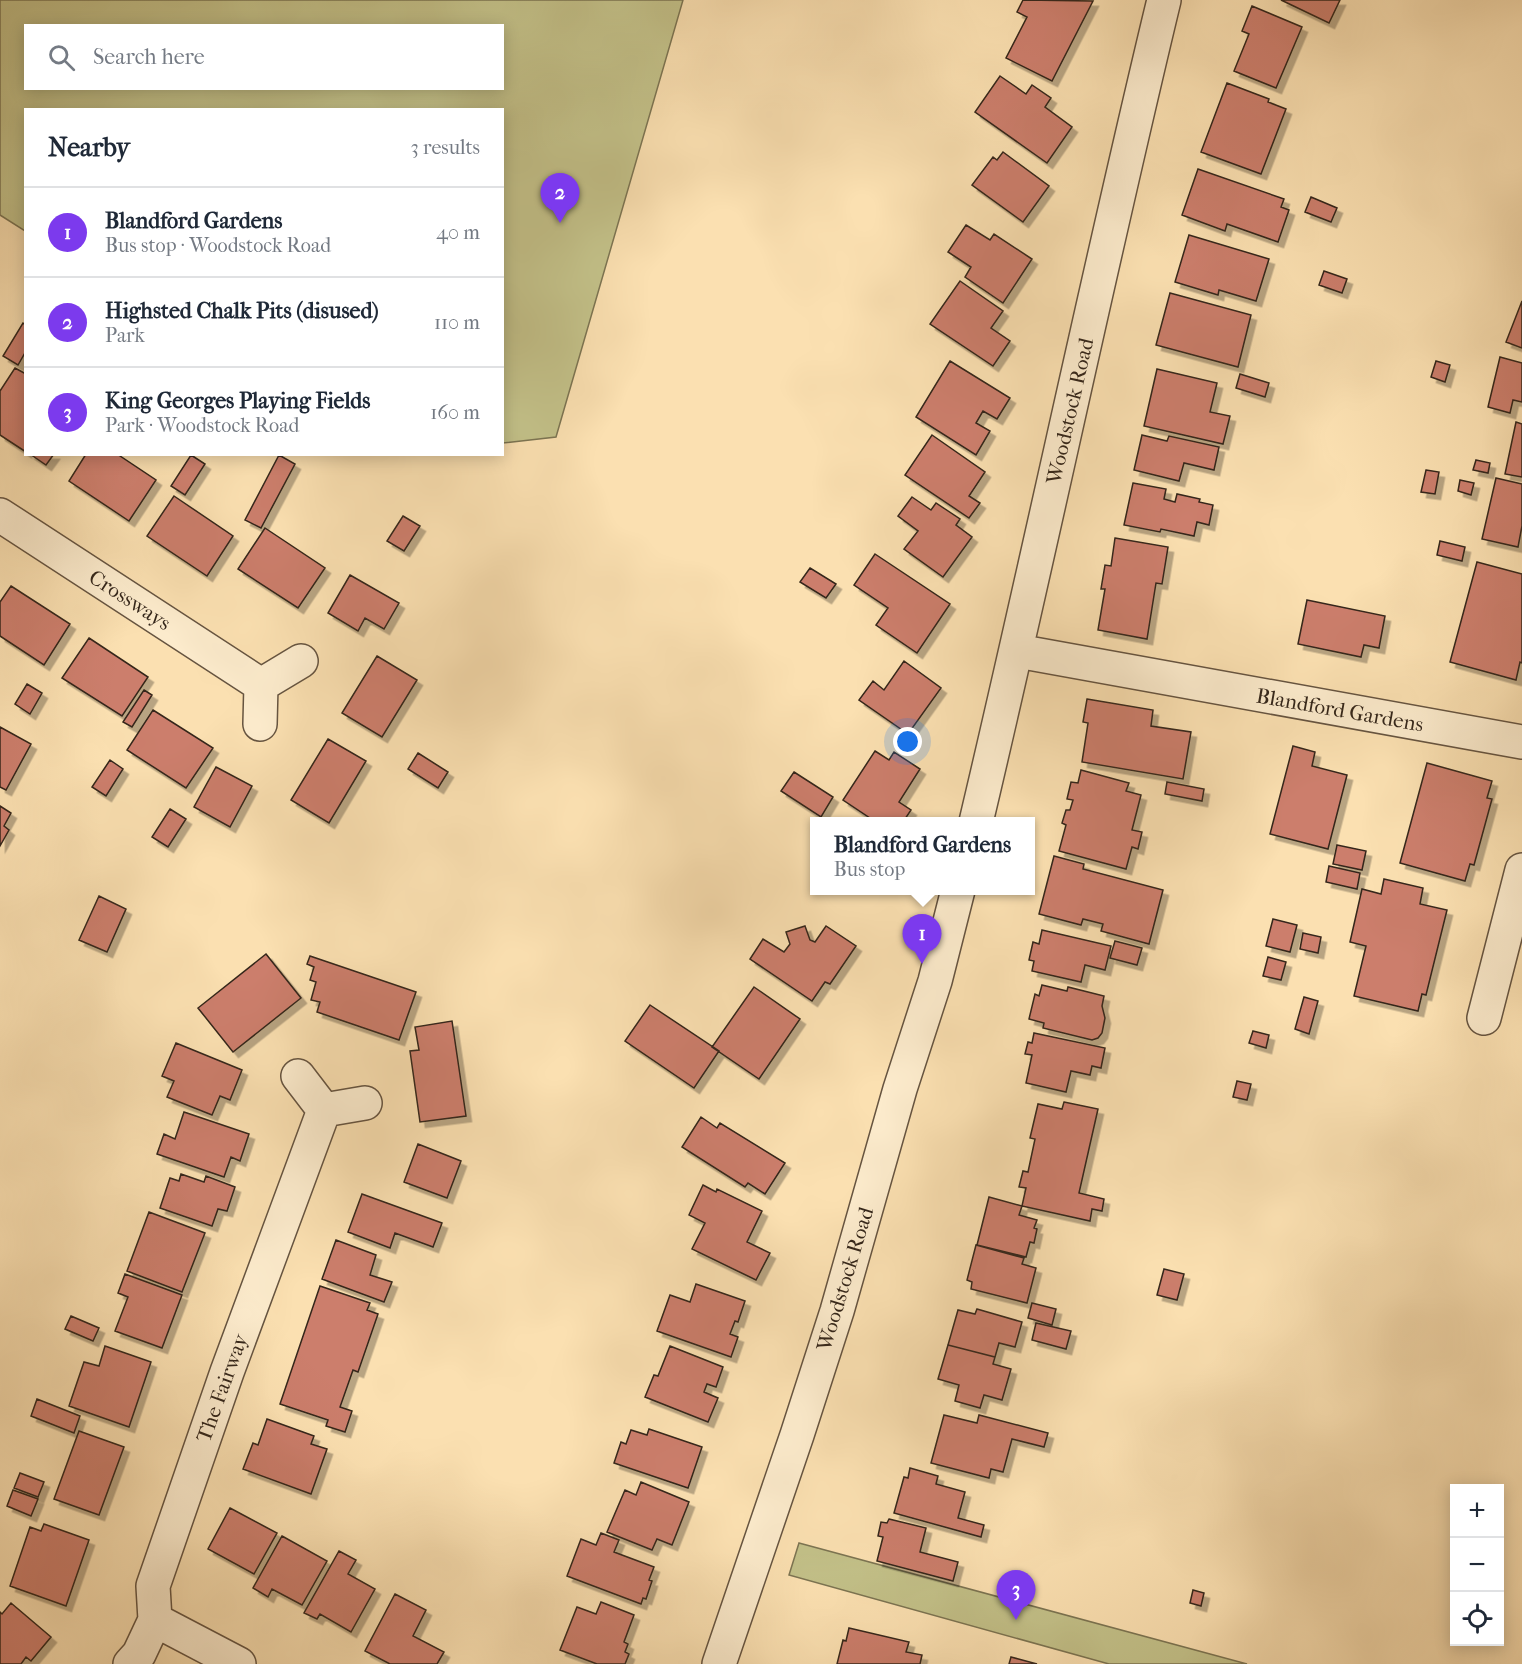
<!DOCTYPE html>
<html lang="en">
<head>
<meta charset="utf-8">
<style>
	:root { --surface:#fff; --page:#f2f2f3; --text:#1f2937; --muted:#747a83; --line:#e0e1e3; --accent:#7c3aed }
	body { margin:0; font-family:"IM FELL French Canon",serif; background:var(--page); color:var(--text) }
	.controls { position:absolute; right:18px; bottom:18px; display:grid; overflow:hidden; border-radius:0px; box-shadow:0 3px 15px #0003 }
	.controls button { width:54px; height:54px; display:grid; place-items:center; padding:0; border:0; border-bottom:2px solid var(--line); background:var(--surface); color:var(--text); font:30px sans-serif }
	.you { position:absolute; left:908px; top:742px; width:21px; height:21px; margin:-15px; border:4px solid #fff; border-radius:50%; background:#1a73e8; box-shadow:0 0 0 9px #1a73e833 }
	.badge { display:grid; place-items:center; width:39px; height:39px; border-radius:50%; background:var(--accent); color:#fff; font-size:20px; font-weight:700 }
	.pin { position:absolute; translate:-50% -50px; filter:drop-shadow(0 2px 3px #0008) }
	.pin::after { content:''; position:absolute; top:32px; width:21px; height:18px; background:inherit; clip-path:polygon(0 0,100% 0,50% 100%) }
	.popup { position:absolute; left:810px; top:817px; width:225px; height:78px; box-sizing:border-box; display:grid; place-content:center; border-radius:0px; background:var(--surface); filter:drop-shadow(0 2px 4px #0005); font-size:20px; white-space:nowrap; color:var(--muted) }
	.popup b { font-size:22px; color:var(--text) }
	.popup::after { content:''; position:absolute; left:50%; top:100%; margin-left:-12px; border:12px solid transparent; border-top-color:var(--surface) }
	.list { margin:0; padding:0; list-style:none }
	h2 { display:flex; justify-content:space-between; align-items:center; height:78px; margin:0; padding:0 24px; font-size:26px }
	h2 small { font-size:20px; font-weight:400; color:var(--muted) }
	.list li { display:grid; grid-template-columns:39px 1fr auto; gap:18px; align-items:center; box-sizing:border-box; height:90px; padding:0 24px; border-top:2px solid var(--line) }
	.list b { display:block; font-size:22px; white-space:nowrap }
	.list p { margin:0; font-size:20px; white-space:nowrap; color:var(--muted) }
	.list em { font-size:20px; font-style:normal; color:var(--muted) }
	.icon { flex:none; width:33px; height:33px; fill:none; stroke:currentColor; stroke-width:2; stroke-linecap:round; stroke-linejoin:round }
	.map { position:relative; flex:none; width:1522px; height:1664px; overflow:hidden }
	.search { position:absolute; background:var(--surface); box-shadow:0 3px 15px #0003; left:24px; top:24px; width:480px; height:66px; display:flex; align-items:center; gap:15px; box-sizing:border-box; padding:0 21px; border-radius:0px; color:var(--muted); font-size:22px }
	.panel { position:absolute; background:var(--surface); box-shadow:0 3px 15px #0003; left:24px; top:108px; width:480px; height:348px; border-radius:0px }
	.map>svg:first-child { display:block }
	.green { fill:#c3c189; stroke:#7c7452; stroke-width:1.5; fill-rule:evenodd }
	.building { fill:#cc7e6c; stroke:#34261a; stroke-width:1.5; filter:url(#shadow) }
	.lines { fill:none; stroke-linecap:round; stroke-linejoin:round }
	.minor-casing { stroke:#665440; stroke-width:36 }
	.minor { stroke:#fcebcc; stroke-width:33 }
	.labels { text-anchor:middle; dominant-baseline:central; stroke-width:4.5; stroke-linejoin:round; paint-order:stroke }
	.street-label { font-size:21px; fill:#34261a; stroke:#fcebcc }
</style>
</head>
<body>
<div class="map">
<svg width="1522" height="1664" viewBox="0 0 1522 1664">
	<defs>
		<filter id="shadow"><feDropShadow dx="5.5" dy="5.5" stdDeviation="0" flood-color="#0004"/></filter>
	</defs>
	<rect width="100%" height="100%" fill="#fbe0b1"/>
	<filter id="stains"><feTurbulence type="fractalNoise" baseFrequency=".00333" numOctaves="4"/><feColorMatrix values="0 0 0 0 .2 0 0 0 0 .09 0 0 0 0 .02 0 0 0 .5 -.17"/></filter>
	<radialGradient id="worn" r=".72"><stop offset=".6" stop-color="#630" stop-opacity="0"/><stop offset="1" stop-color="#630" stop-opacity=".3"/></radialGradient>
	<path class="green" d="M 0,0 L 683,0 L 556,437 L 503,443 L 502,110 L 26,110 L 25,231 L 0,215 ZM 26,26 L 502,26 L 502,88 L 26,88 Z
		M 799,1543 L 1247,1664 L 1109,1664 L 789,1575 Z"/>
	<path class="building" d="M 1023,0 L 1093,1 L 1052,81 L 1006,58 L 1027,17 L 1017,12 Z
		M 1281,0 L 1340,0 L 1329,23 Z
		M 1252,6 L 1302,27 L 1276,88 L 1234,71 L 1249,34 L 1242,31 Z
		M 1000,76 L 1026,94 L 1032,85 L 1051,98 L 1045,107 L 1072,127 L 1047,163 L 975,112 Z
		M 1227,83 L 1269,99 L 1268,102 L 1286,109 L 1261,174 L 1201,152 Z
		M 1003,152 L 1049,186 L 1023,222 L 972,185 L 993,157 L 997,160 Z
		M 1198,169 L 1284,199 L 1281,207 L 1289,210 L 1278,242 L 1227,224 L 1225,231 L 1182,215 Z
		M 1311,197 L 1337,208 L 1331,222 L 1305,212 Z
		M 966,225 L 990,240 L 994,234 L 1032,259 L 1003,303 L 965,277 L 971,267 L 948,252 Z
		M 1189,235 L 1269,259 L 1256,301 L 1219,290 L 1218,295 L 1175,282 Z
		M 1324,271 L 1347,279 L 1342,293 L 1319,285 Z
		M 960,281 L 1003,311 L 991,328 L 1010,341 L 993,366 L 930,324 Z
		M 1170,293 L 1251,315 L 1238,367 L 1156,345 Z
		M 1522,301 L 1522,348 L 1506,342 Z
		M 23,323 L 26,325 L 26,351 L 18,365 L 3,356 Z
		M 1500,357 L 1522,363 L 1522,402 L 1513,400 L 1510,413 L 1488,407 Z
		M 950,361 L 1010,398 L 997,419 L 983,411 L 976,423 L 990,431 L 976,455 L 916,417 Z
		M 1436,361 L 1450,365 L 1445,382 L 1431,377 Z
		M 15,368 L 26,374 L 26,452 L 0,435 L 0,391 Z
		M 1157,369 L 1217,383 L 1210,412 L 1230,416 L 1223,444 L 1144,426 Z
		M 1240,374 L 1269,383 L 1265,397 L 1236,388 Z
		M 1516,422 L 1522,424 L 1522,477 L 1505,474 Z
		M 932,435 L 985,472 L 969,496 L 980,503 L 969,518 L 905,475 Z
		M 1142,435 L 1167,441 L 1169,436 L 1219,447 L 1214,470 L 1184,463 L 1179,481 L 1134,470 Z
		M 30,454 L 54,454 L 46,465 Z
		M 86,454 L 117,454 L 156,480 L 129,521 L 69,481 Z
		M 191,455 L 205,464 L 185,495 L 171,486 Z
		M 279,455 L 295,464 L 261,528 L 245,520 Z
		M 1476,460 L 1490,463 L 1488,473 L 1473,470 Z
		M 1426,470 L 1439,472 L 1435,494 L 1421,492 Z
		M 1496,478 L 1522,484 L 1522,526 L 1518,547 L 1482,539 Z
		M 1460,480 L 1474,483 L 1471,495 L 1458,491 Z
		M 1133,483 L 1166,489 L 1164,499 L 1175,502 L 1177,494 L 1200,499 L 1199,502 L 1213,505 L 1209,525 L 1197,522 L 1194,536 L 1161,529 L 1160,532 L 1124,525 Z
		M 174,496 L 233,536 L 207,576 L 147,536 Z
		M 912,497 L 931,510 L 936,503 L 960,519 L 956,525 L 972,537 L 943,577 L 904,549 L 918,531 L 898,516 Z
		M 403,516 L 420,526 L 404,551 L 387,541 Z
		M 265,528 L 325,568 L 298,608 L 238,569 Z
		M 1115,538 L 1168,547 L 1162,584 L 1156,583 L 1147,639 L 1098,630 L 1105,589 L 1101,589 L 1105,565 L 1111,566 Z
		M 1440,541 L 1465,547 L 1462,561 L 1437,555 Z
		M 875,554 L 950,604 L 917,653 L 876,625 L 888,608 L 854,585 Z
		M 1477,562 L 1522,574 L 1522,663 L 1520,662 L 1516,680 L 1450,662 Z
		M 810,568 L 836,584 L 826,598 L 800,582 Z
		M 350,575 L 399,603 L 384,629 L 365,618 L 358,631 L 328,613 Z
		M 11,586 L 70,624 L 44,665 L 0,636 L 0,602 Z
		M 1307,600 L 1385,616 L 1379,648 L 1364,645 L 1361,657 L 1298,644 Z
		M 89,638 L 148,677 L 122,716 L 62,678 Z
		M 377,656 L 417,680 L 382,737 L 342,713 Z
		M 904,661 L 941,688 L 908,734 L 859,700 L 873,681 L 884,690 Z
		M 27,684 L 42,693 L 30,714 L 15,704 Z
		M 144,690 L 152,695 L 132,727 L 123,722 Z
		M 1087,699 L 1153,710 L 1151,726 L 1191,732 L 1183,779 L 1082,762 L 1088,723 L 1083,722 Z
		M 153,710 L 213,748 L 186,788 L 127,750 Z
		M 0,727 L 31,744 L 6,790 L 0,787 Z
		M 328,739 L 366,761 L 329,823 L 291,800 Z
		M 1293,746 L 1315,752 L 1312,766 L 1347,775 L 1328,849 L 1270,834 Z
		M 875,751 L 889,760 L 894,752 L 920,769 L 899,802 L 911,810 L 903,822 L 876,822 L 843,800 Z
		M 418,753 L 448,772 L 438,788 L 408,769 Z
		M 110,760 L 123,769 L 106,796 L 92,787 Z
		M 1427,763 L 1492,781 L 1487,798 L 1492,799 L 1474,865 L 1470,864 L 1465,881 L 1400,863 Z
		M 216,767 L 252,786 L 230,827 L 194,807 Z
		M 1081,770 L 1129,783 L 1126,791 L 1141,795 L 1132,830 L 1142,832 L 1138,849 L 1132,847 L 1126,869 L 1059,851 L 1066,825 L 1062,823 L 1066,810 L 1070,810 L 1073,800 L 1067,799 L 1071,782 L 1078,783 Z
		M 794,772 L 833,797 L 821,817 L 781,791 Z
		M 1167,782 L 1204,789 L 1202,801 L 1165,794 Z
		M 0,806 L 11,813 L 4,826 L 9,830 L 0,846 Z
		M 170,809 L 186,819 L 168,847 L 152,837 Z
		M 1337,845 L 1366,851 L 1362,870 L 1333,864 Z
		M 1054,856 L 1084,864 L 1083,869 L 1163,890 L 1149,944 L 1101,931 L 1103,924 L 1083,919 L 1081,925 L 1039,914 Z
		M 1329,866 L 1360,873 L 1357,889 L 1326,882 Z
		M 1384,879 L 1423,888 L 1420,904 L 1447,910 L 1426,995 L 1422,994 L 1418,1011 L 1354,996 L 1366,946 L 1350,942 L 1362,889 L 1381,894 Z
		M 99,896 L 126,909 L 107,952 L 79,940 Z
		M 1273,919 L 1297,925 L 1290,952 L 1266,946 Z
		M 805,926 L 810,940 L 815,942 L 826,926 L 856,946 L 830,984 L 825,982 L 812,1001 L 750,959 L 763,939 L 784,952 L 790,944 L 786,932 Z
		M 1042,930 L 1111,946 L 1105,970 L 1085,965 L 1081,982 L 1032,971 L 1034,961 L 1029,960 L 1033,942 L 1039,944 Z
		M 1303,933 L 1321,937 L 1318,953 L 1300,949 Z
		M 1115,941 L 1142,948 L 1137,965 L 1110,958 Z
		M 266,954 L 301,998 L 233,1052 L 198,1008 Z
		M 310,956 L 416,992 L 399,1040 L 317,1012 L 320,1002 L 311,1000 L 316,982 L 310,980 L 314,967 L 307,964 Z
		M 1268,957 L 1286,962 L 1281,980 L 1263,976 Z
		M 1042,985 L 1067,991 L 1068,987 L 1104,996 L 1102,1006 L 1105,1018 L 1102,1033 L 1098,1038 L 1092,1040 L 1043,1028 L 1044,1023 L 1029,1019 L 1035,994 L 1039,996 Z
		M 754,987 L 800,1019 L 759,1079 L 712,1047 Z
		M 1304,997 L 1318,1001 L 1309,1034 L 1295,1029 Z
		M 650,1005 L 719,1051 L 694,1088 L 625,1041 Z
		M 452,1021 L 466,1116 L 420,1122 L 410,1051 L 419,1050 L 415,1027 Z
		M 1253,1031 L 1269,1035 L 1266,1048 L 1249,1043 Z
		M 1034,1033 L 1105,1048 L 1101,1068 L 1092,1066 L 1090,1075 L 1071,1071 L 1066,1092 L 1026,1083 L 1032,1055 L 1025,1054 L 1028,1042 L 1032,1043 Z
		M 176,1043 L 242,1070 L 230,1100 L 220,1096 L 212,1115 L 167,1097 L 174,1081 L 162,1076 Z
		M 1237,1081 L 1251,1084 L 1247,1100 L 1233,1097 Z
		M 1064,1102 L 1098,1109 L 1079,1193 L 1104,1199 L 1102,1211 L 1092,1209 L 1090,1221 L 1022,1206 L 1026,1188 L 1019,1187 L 1023,1171 L 1028,1172 L 1035,1139 L 1030,1138 L 1038,1104 L 1062,1109 Z
		M 184,1112 L 249,1134 L 240,1161 L 231,1157 L 224,1177 L 157,1154 L 164,1134 L 175,1139 Z
		M 701,1117 L 717,1128 L 720,1123 L 785,1163 L 765,1194 L 748,1183 L 745,1187 L 682,1147 Z
		M 418,1144 L 461,1161 L 447,1198 L 404,1182 Z
		M 181,1174 L 204,1182 L 206,1176 L 235,1187 L 227,1211 L 218,1209 L 212,1226 L 160,1208 L 170,1178 L 179,1181 Z
		M 703,1185 L 716,1192 L 717,1189 L 762,1211 L 747,1242 L 770,1253 L 756,1280 L 692,1249 L 705,1223 L 689,1215 Z
		M 362,1194 L 442,1223 L 433,1247 L 395,1233 L 390,1248 L 348,1232 Z
		M 989,1197 L 1022,1206 L 1019,1215 L 1037,1220 L 1034,1228 L 1037,1229 L 1034,1243 L 1030,1242 L 1026,1257 L 977,1245 Z
		M 149,1212 L 205,1233 L 182,1292 L 127,1271 Z
		M 336,1240 L 376,1255 L 370,1275 L 392,1282 L 384,1302 L 322,1279 Z
		M 976,1245 L 1024,1258 L 1022,1264 L 1036,1268 L 1027,1303 L 971,1289 L 972,1282 L 967,1280 Z
		M 1164,1269 L 1184,1274 L 1177,1300 L 1157,1295 Z
		M 125,1274 L 182,1295 L 162,1348 L 115,1331 L 128,1297 L 118,1293 Z
		M 696,1284 L 745,1301 L 738,1322 L 735,1321 L 730,1334 L 738,1337 L 731,1357 L 657,1331 L 670,1295 L 690,1302 Z
		M 320,1286 L 370,1303 L 367,1310 L 378,1314 L 358,1372 L 353,1370 L 340,1407 L 352,1411 L 345,1432 L 326,1426 L 328,1420 L 280,1404 Z
		M 1032,1303 L 1056,1309 L 1052,1325 L 1028,1318 Z
		M 977,1309 L 1022,1322 L 1015,1347 L 999,1343 L 995,1357 L 948,1345 L 958,1310 L 975,1314 Z
		M 71,1316 L 99,1328 L 93,1341 L 65,1329 Z
		M 1036,1323 L 1071,1331 L 1066,1349 L 1032,1340 Z
		M 948,1345 L 995,1357 L 993,1364 L 1011,1369 L 1002,1400 L 984,1395 L 980,1408 L 955,1401 L 959,1385 L 938,1379 Z
		M 105,1346 L 151,1362 L 129,1427 L 69,1406 L 84,1362 L 99,1366 Z
		M 670,1346 L 723,1367 L 716,1387 L 707,1384 L 704,1392 L 718,1398 L 708,1422 L 645,1397 L 654,1375 L 658,1376 Z
		M 37,1399 L 80,1416 L 74,1433 L 31,1416 Z
		M 944,1415 L 977,1423 L 979,1415 L 1048,1433 L 1044,1447 L 1012,1439 L 1003,1472 L 991,1469 L 989,1478 L 931,1463 Z
		M 267,1419 L 314,1436 L 311,1444 L 327,1449 L 311,1494 L 243,1469 L 253,1443 L 258,1445 Z
		M 649,1429 L 702,1447 L 688,1488 L 614,1463 L 621,1442 L 626,1444 L 631,1430 L 647,1435 Z
		M 79,1431 L 124,1447 L 99,1515 L 54,1499 Z
		M 910,1468 L 938,1476 L 936,1484 L 965,1492 L 958,1518 L 984,1525 L 981,1537 L 894,1513 L 904,1477 L 908,1478 Z
		M 20,1473 L 44,1482 L 38,1497 L 14,1488 Z
		M 641,1482 L 689,1502 L 672,1545 L 657,1539 L 652,1550 L 607,1532 L 625,1490 L 636,1495 Z
		M 13,1490 L 38,1499 L 31,1516 L 7,1506 Z
		M 230,1508 L 277,1533 L 254,1574 L 208,1549 Z
		M 889,1519 L 926,1528 L 920,1552 L 958,1562 L 953,1581 L 877,1561 L 883,1537 L 878,1536 L 881,1522 L 887,1523 Z
		M 44,1524 L 89,1540 L 66,1606 L 10,1586 L 30,1527 L 41,1531 Z
		M 601,1533 L 619,1540 L 614,1552 L 654,1567 L 649,1580 L 652,1581 L 646,1599 L 643,1598 L 641,1604 L 567,1576 L 581,1539 L 596,1545 Z
		M 282,1536 L 327,1561 L 302,1605 L 272,1589 L 268,1597 L 253,1588 Z
		M 339,1551 L 356,1560 L 348,1574 L 375,1589 L 351,1632 L 320,1614 L 317,1619 L 304,1613 Z
		M 1193,1590 L 1204,1593 L 1201,1606 L 1190,1603 Z
		M 395,1594 L 426,1610 L 413,1636 L 444,1652 L 437,1664 L 390,1664 L 365,1651 Z
		M 601,1602 L 634,1615 L 624,1642 L 628,1644 L 625,1652 L 629,1654 L 625,1664 L 597,1664 L 560,1650 L 577,1607 L 596,1614 Z
		M 11,1603 L 51,1637 L 31,1661 L 26,1657 L 21,1664 L 0,1664 L 0,1612 L 2,1614 Z
		M 849,1628 L 909,1642 L 906,1652 L 922,1655 L 920,1664 L 837,1664 L 843,1640 L 846,1641 Z
		M 1011,1657 L 1037,1664 L 1009,1664 Z"/>
	<g class="lines">
		<defs>
			<path id="minor" d="M 0,515 L 261,685
				M 1017,651 L 1522,742
				M 260,724 L 261,685 L 301,661
				M 976,822 C 1041,548 1098,273 1164,0
				M 1484,1018 L 1522,870
				M 298,1076 L 324,1110 L 365,1103
				M 155,1620 L 239,1664
				M 130,1664 L 139,1654 L 155,1620 L 153,1586 L 227,1372 L 324,1110
				M 719,1664 L 797,1435 L 837,1311 L 900,1089 L 935,981 L 958,890"/>
		</defs>
		<use href="#minor" class="minor-casing"/>
		<use href="#minor" class="minor"/>
	</g>
	<g class="labels">
		<g class="street-label">
			<text transform="translate(1070 411) rotate(-77)">Woodstock Road</text>
			<text transform="translate(130 600) rotate(33)">Crossways</text>
			<text transform="translate(1340 710) rotate(10)">Blandford Gardens</text>
			<text transform="translate(845 1279) rotate(-73)">Woodstock Road</text>
			<text transform="translate(222 1388) rotate(-70)">The Fairway</text>
		</g>
	</g>
	<rect width="100%" height="100%" filter="url(#stains)"/>
	<rect width="100%" height="100%" fill="url(#worn)"/>
</svg>
<div class="controls">
<button>+</button>
<button>−</button>
<button><svg class="icon" aria-label="locate" viewBox="0 0 24 24"><circle cx="12" cy="12" r="6"/><path d="M12 2v4M12 18v4M2 12h4M18 12h4"/></svg></button>
</div>
<div class="you"></div>
<div class="pin badge" style="left:922px;top:964px">1</div>
<div class="popup"><b>Blandford Gardens</b>Bus stop</div>
<div class="pin badge" style="left:560px;top:223px">2</div>
<div class="pin badge" style="left:1016px;top:1620px">3</div>
<div class="search"><svg class="icon" aria-label="search" viewBox="0 0 24 24"><circle cx="10" cy="10" r="6"/><path d="M15 15l6 6"/></svg>Search here</div>
<section class="panel">
<h2>Nearby<small>3 results</small></h2>
<ul class="list">
<li><span class="badge">1</span><div><b>Blandford Gardens</b><p>Bus stop · Woodstock Road</p></div><em>40 m</em></li>
<li><span class="badge">2</span><div><b>Highsted Chalk Pits (disused)</b><p>Park</p></div><em>110 m</em></li>
<li><span class="badge">3</span><div><b>King Georges Playing Fields</b><p>Park · Woodstock Road</p></div><em>160 m</em></li>
</ul>
</section>
</div>
</body>
</html>
